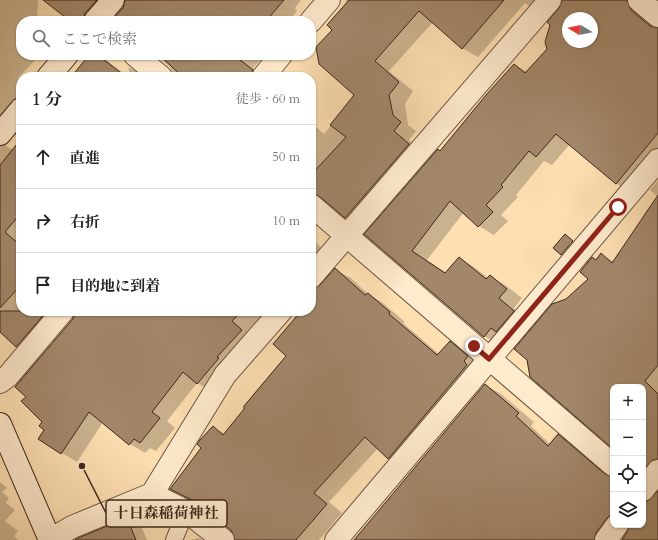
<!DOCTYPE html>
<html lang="ja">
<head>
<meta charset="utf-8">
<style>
	:root { --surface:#fff; --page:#f2f2f2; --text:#222; --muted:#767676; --line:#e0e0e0 }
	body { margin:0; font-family:Cardo,"Noto Serif JP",serif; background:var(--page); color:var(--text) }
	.controls { position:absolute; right:12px; bottom:12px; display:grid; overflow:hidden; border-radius:8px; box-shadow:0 1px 3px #0004 }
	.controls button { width:36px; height:36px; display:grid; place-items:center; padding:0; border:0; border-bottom:1px solid var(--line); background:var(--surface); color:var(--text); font:20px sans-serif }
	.compass { position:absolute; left:562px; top:12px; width:36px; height:36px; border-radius:50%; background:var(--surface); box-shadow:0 1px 3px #0004; rotate:280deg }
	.stop { position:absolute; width:12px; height:12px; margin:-9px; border:3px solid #8f2418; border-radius:50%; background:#fff }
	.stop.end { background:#8f2418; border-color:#fff; box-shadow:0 1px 4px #0008 }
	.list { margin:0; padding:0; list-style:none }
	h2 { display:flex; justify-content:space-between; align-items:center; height:52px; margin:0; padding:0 16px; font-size:17px }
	h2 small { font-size:13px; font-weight:400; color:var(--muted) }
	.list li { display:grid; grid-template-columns:26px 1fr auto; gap:12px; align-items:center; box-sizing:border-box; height:64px; padding:0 16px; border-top:1px solid var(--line) }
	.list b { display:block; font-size:15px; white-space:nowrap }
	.list em { font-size:13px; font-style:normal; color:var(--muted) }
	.icon { flex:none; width:22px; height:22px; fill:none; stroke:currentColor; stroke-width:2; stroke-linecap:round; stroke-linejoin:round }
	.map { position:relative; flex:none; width:658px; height:540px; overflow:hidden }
	.search { position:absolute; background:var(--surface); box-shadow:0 1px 3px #0004; left:16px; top:16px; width:300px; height:44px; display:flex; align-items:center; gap:10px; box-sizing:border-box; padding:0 14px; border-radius:16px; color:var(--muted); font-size:15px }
	.panel { position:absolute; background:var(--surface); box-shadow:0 1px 3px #0004; left:16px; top:72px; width:300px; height:244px; border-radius:16px }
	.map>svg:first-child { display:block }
	.shadow { fill:#0003; fill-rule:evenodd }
	.building { fill:#a2876a; stroke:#3f271c; fill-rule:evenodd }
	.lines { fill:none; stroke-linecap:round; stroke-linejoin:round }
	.lane-casing { stroke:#6e5542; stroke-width:18 }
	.street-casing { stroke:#6e5542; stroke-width:24 }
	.secondary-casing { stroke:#3f271c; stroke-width:24 }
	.lane { stroke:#feeacd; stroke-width:16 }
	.street { stroke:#feeacd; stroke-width:22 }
	.secondary { stroke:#feeacd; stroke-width:22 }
	.route { stroke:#8f2418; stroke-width:5 }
	.leader { fill:none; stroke:#3f271c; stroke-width:1.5 }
	.callout-dot { fill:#3f271c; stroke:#feeacd; stroke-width:1.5 }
	.callout { fill:#feeacd; stroke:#3f271c; stroke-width:1.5 }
	.callout-label { font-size:15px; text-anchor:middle; font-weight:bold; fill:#3f271c }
</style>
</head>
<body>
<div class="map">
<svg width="658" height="540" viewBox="0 0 658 540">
	<rect width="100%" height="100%" fill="#fddfb2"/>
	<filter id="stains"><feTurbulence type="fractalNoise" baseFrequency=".005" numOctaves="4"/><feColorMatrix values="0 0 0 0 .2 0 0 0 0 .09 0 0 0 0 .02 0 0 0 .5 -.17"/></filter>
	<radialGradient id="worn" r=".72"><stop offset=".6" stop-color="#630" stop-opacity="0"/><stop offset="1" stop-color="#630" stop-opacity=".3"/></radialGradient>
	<path class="shadow" d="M 0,0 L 38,0 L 37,21 L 21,21 L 21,55 L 40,55 L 18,78 L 21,82 L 21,122 L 9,136 L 6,143 L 6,146 L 13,150 L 21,140 L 21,311 L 63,311 L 32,355 L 17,346 L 0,330 Z
		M 45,0 L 301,0 L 295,8 L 297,11 L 289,21 L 117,21 L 125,2 L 109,21 L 72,21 Z
		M 345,0 L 557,0 L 544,15 L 525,3 L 478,57 L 462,48 L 433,22 L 389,71 L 413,91 L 405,104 L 408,125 L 416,131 L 409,140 L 424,154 L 361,226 L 346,217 L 327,201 L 323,202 L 318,224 L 311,232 L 311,122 L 324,134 L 355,95 L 333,30 L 348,3 Z
		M 563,0 L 646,0 L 646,20 L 658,28 L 658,169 L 633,193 L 617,184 L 570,144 L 552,165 L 544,161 L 516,195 L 518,197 L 501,215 L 508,221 L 494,235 L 479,226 L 464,212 L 427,260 L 446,273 L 459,258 L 474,267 L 488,278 L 490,276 L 505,285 L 522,298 L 514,308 L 529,320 L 500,345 L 484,336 L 366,234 L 441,152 L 515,65 L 527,72 L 548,49 ZM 568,18 L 592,18 L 592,42 L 568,42 Z
		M 90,55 L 99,55 L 129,77 L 72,77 Z
		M 156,55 L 265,55 L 253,68 L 263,76 L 174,77 L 170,67 Z
		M 128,67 L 143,75 L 145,77 L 131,77 Z
		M 658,180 L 658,197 L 650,190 Z
		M 658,197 L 658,480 L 646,497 L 646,503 L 658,493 L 658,540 L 623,540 L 628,533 L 630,525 L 643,525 L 643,387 L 613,387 L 613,447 L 567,300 L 589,279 L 583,273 L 601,254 L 614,262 L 644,218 L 642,217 Z
		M 311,238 L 333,258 L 311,271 Z
		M 335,270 L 351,278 L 368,294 L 383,303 L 405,322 L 403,323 L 439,354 L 450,342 L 466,351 L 483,366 L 404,467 L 389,458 L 378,448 L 329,502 L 342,513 L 319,540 L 236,540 L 231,529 L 198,503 L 171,489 L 203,448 L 213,427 L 225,434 L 287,356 L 301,311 L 311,311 L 311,299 Z
		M 92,311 L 266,311 L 247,331 L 257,340 L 213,392 L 197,383 L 167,421 L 175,428 L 156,451 L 150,448 L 145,453 L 130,444 L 103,422 L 77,462 L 39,439 L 45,429 Z
		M 485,385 L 501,394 L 534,422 L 531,426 L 550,444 L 558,435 L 574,444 L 613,478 L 613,540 L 355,540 Z
		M 0,482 L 7,488 L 2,492 L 9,498 L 6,503 L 15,510 L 5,521 L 18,531 L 14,536 L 18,540 L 0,540 Z
		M 127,519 L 142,528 L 147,540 L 83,540 Z
		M 199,538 L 202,540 L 190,540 Z"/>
	<path class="building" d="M 43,0 L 97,0 L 85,13 L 83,21 L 70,21 Z
		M 125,0 L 284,0 L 266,21 L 111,21 L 123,8 Z
		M 349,0 L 504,0 L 462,49 L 419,11 L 375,61 L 399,82 L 389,95 L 393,115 L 401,122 L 394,131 L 409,144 L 345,218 L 319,196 L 311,193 L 311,175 L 346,137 L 330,125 L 354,95 L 319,64 L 316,47 L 332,30 L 327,25 Z
		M 562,0 L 627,0 L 631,10 L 650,26 L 658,28 L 658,133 L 616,184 L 556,134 L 536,157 L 529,151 L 501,185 L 503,187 L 486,205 L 493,212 L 478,227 L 450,201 L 412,251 L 445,273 L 459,257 L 486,279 L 490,275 L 507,289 L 499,298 L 514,311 L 496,332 L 491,328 L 484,337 L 364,234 L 438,149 L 440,151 L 486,95 L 514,64 L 525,73 L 547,49 L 545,42 L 550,25 L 547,22 L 559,8 ZM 568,18 L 592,18 L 592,42 L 568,42 Z
		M 89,55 L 98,55 L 126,77 L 71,77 Z
		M 159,55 L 234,55 L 253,70 L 251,77 L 183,77 Z
		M 21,139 L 21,213 L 5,232 L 21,246 L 21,285 L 0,308 L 0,165 Z
		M 658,195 L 658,365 L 645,381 L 658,394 L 658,459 L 653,460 L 643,470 L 643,387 L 613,387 L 613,449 L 530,377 L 527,360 L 514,349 L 552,304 L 566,299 L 588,279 L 580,272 L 592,257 L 596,260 L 601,253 L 612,263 Z
		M 565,234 L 573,241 L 561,255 L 553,248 Z
		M 335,268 L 365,295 L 368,293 L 390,312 L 389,314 L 437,355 L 450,341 L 468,356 L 464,361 L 467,365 L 388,459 L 365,437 L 314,493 L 327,504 L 296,540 L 235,540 L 231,530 L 194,501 L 170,489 L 201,448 L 197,444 L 200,440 L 213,426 L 223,435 L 244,409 L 244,406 L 286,356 L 273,344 L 301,311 L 311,311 L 311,289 L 320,285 Z
		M 0,311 L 47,311 L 16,347 L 0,332 Z
		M 75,311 L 242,311 L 232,321 L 242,330 L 217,357 L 219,358 L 197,384 L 183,372 L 152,412 L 160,418 L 140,443 L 134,439 L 129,445 L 89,412 L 61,454 L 38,439 L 44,430 L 39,426 L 42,422 L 21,401 L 26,397 L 15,387 L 73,319 Z
		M 485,384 L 519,413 L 516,416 L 548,446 L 558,434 L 605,474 L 613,477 L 613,513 L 607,518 L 596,533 L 594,540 L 354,540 Z
		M 658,491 L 658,540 L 622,540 L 627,532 L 629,525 L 643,525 L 643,502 L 648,501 Z
		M 127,518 L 136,540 L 75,540 L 78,538 Z"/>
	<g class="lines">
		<defs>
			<path id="lane" d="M 174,540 L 186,511"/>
			<path id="street" d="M 639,0 L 658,16
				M 311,21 L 329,0
				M 135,55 L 161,77
				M 263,77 L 281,55
				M 311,205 L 613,465
				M 311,277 L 550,0
				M 0,382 L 8,376 L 63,311
				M 643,490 L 658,471
				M 152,494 L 186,511 L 223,540
				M 50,540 L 72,527 L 152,494 L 225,375 L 281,311
				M 336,540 L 658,160
				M 606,540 L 617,525"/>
			<path id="secondary" d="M 95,21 L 113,0
				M 48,77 L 67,55
				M 0,134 L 21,109
				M 0,424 L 50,540"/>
		</defs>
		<use href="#lane" class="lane-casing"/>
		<use href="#street" class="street-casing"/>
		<use href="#secondary" class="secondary-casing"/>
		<use href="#lane" class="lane"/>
		<use href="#street" class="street"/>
		<use href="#secondary" class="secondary"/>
	</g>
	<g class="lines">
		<path class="route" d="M 474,346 L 489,359 L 618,207"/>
	</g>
	<path class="leader" d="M82 466L106 513"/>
	<circle class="callout-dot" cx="82" cy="466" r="4"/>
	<rect class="callout" x="106" y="500" width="121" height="27" rx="4"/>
	<g class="callout-label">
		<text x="166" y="518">十日森稲荷神社</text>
	</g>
	<rect width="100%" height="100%" filter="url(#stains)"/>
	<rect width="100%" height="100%" fill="url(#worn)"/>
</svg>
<div class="controls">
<button>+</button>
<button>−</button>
<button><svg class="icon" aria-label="locate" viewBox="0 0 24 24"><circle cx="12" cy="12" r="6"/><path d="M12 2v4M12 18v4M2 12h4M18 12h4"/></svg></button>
<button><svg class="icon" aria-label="layers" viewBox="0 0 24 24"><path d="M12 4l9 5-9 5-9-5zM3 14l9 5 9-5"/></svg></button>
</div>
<svg class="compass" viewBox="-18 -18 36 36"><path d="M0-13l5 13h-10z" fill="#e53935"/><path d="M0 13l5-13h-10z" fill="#767676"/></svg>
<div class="stop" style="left:618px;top:207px"></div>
<div class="stop end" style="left:474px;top:346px"></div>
<div class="search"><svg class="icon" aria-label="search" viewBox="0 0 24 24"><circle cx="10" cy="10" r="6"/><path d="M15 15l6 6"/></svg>ここで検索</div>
<section class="panel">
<h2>1 分<small>徒歩 · 60 m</small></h2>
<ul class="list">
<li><svg class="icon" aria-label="ahead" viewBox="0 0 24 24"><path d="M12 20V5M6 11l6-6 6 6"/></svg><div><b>直進</b></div><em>50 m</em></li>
<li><svg class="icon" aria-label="right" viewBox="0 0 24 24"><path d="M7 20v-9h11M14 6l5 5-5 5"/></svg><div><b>右折</b></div><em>10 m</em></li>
<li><svg class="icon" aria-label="arrive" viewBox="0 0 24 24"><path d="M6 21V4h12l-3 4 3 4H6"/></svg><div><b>目的地に到着</b></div></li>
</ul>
</section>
</div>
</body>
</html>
